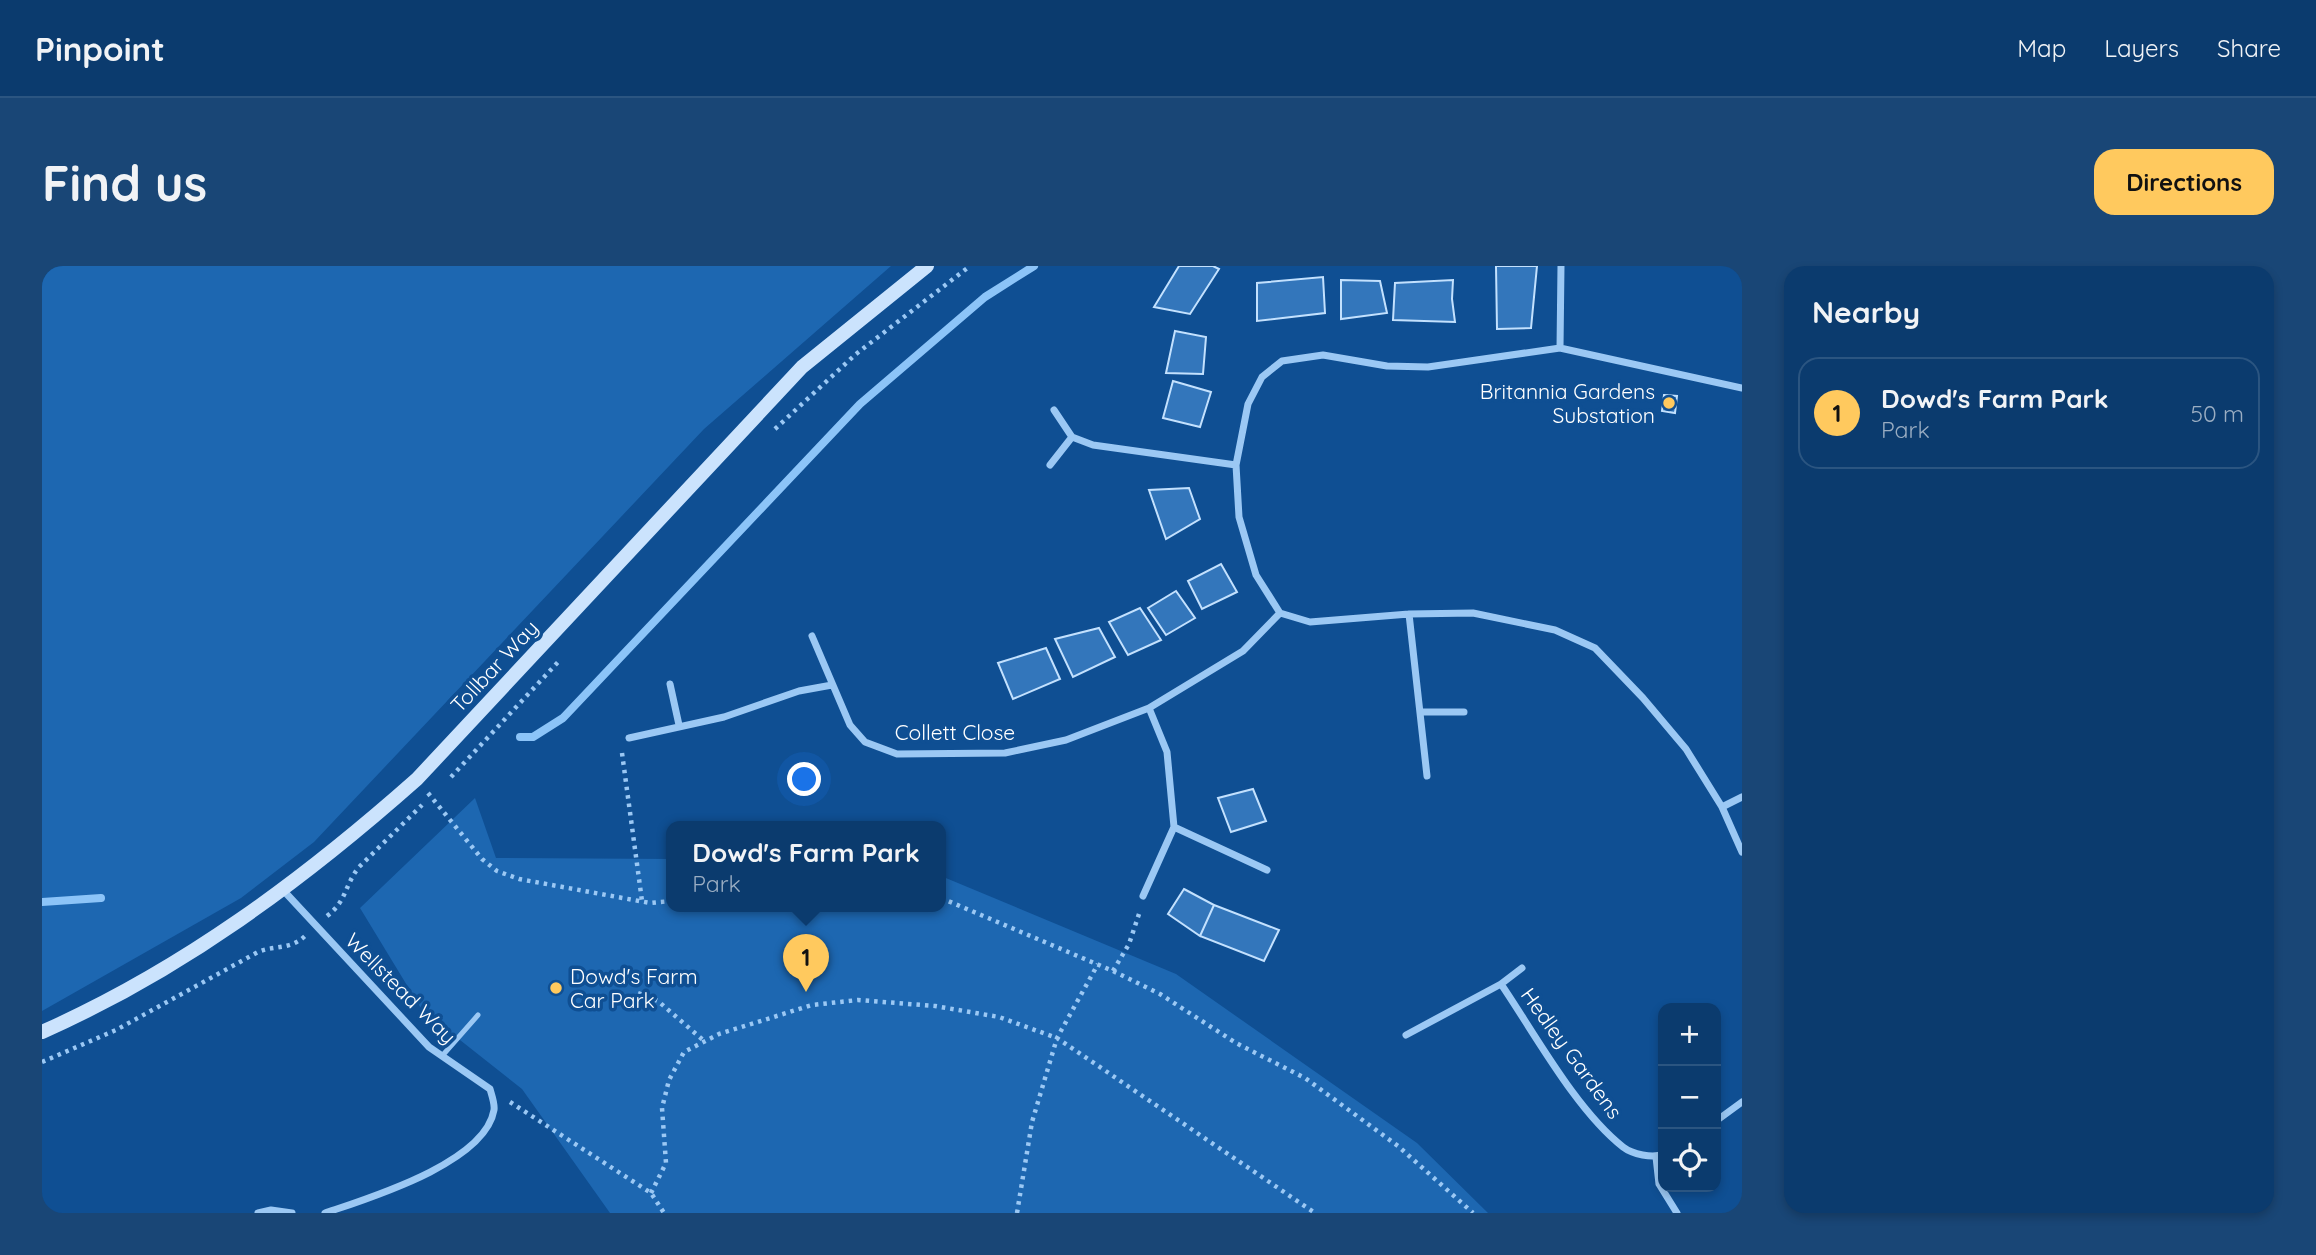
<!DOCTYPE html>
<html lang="en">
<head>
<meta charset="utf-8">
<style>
	:root { --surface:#0b3b6e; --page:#194676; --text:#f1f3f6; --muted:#9aadc2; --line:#2b5581; --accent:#ffc95e }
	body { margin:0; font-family:Quicksand,sans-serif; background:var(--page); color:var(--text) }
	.controls { position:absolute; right:21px; bottom:21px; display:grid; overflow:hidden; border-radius:14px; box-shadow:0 4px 10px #0003 }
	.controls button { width:63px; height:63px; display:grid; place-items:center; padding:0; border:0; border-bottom:2px solid var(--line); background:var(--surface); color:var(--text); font:35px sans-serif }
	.you { position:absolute; left:763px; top:514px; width:24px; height:24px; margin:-18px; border:5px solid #fff; border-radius:50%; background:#1a73e8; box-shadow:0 0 0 10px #1a73e833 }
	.badge { display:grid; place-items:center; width:46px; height:46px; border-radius:50%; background:var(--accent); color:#111; font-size:23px; font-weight:700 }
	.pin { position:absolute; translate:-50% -58px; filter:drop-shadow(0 2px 4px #0008) }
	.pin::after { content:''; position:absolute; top:37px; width:24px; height:21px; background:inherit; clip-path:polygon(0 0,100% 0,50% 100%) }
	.popup { position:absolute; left:624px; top:555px; width:280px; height:91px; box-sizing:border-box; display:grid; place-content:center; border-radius:14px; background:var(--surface); filter:drop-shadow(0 2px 5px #0005); font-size:23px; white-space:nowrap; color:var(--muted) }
	.popup b { font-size:26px; color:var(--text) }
	.popup::after { content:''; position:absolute; left:50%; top:100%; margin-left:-14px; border:14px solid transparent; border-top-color:var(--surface) }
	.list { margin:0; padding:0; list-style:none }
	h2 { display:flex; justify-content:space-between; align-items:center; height:91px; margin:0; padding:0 28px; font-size:30px }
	h2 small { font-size:23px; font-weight:400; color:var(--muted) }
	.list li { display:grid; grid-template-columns:46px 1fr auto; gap:21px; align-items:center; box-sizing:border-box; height:112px; margin:0 14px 14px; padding:0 14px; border:2px solid var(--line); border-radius:21px }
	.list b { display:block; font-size:26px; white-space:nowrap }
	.list p { margin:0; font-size:23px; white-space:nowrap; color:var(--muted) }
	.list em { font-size:23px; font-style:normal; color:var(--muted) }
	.icon { flex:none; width:38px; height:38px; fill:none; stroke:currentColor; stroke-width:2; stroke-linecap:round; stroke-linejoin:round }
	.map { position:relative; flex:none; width:1700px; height:947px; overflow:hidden; border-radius:21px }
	header { display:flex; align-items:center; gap:42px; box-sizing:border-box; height:98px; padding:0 35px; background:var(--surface); border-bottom:2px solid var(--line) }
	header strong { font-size:33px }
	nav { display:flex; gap:38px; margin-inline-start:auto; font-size:24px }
	.intro { display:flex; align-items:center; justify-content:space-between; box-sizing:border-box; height:168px; padding:0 42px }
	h1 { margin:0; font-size:49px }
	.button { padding:18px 32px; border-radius:21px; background:var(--accent); color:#111; font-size:24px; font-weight:700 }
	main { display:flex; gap:42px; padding:0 42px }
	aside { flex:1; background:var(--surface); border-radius:21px; box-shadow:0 4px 10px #0003 }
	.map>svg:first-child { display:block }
	.green { fill:#1d67b1 }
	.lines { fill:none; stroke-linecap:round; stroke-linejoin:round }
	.stream { stroke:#8cc4f8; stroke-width:8 }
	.building { fill:#3376bb; stroke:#c3e1fe; stroke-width:2 }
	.path { stroke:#9bc8f4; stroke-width:4.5; stroke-dasharray:3.5 5; stroke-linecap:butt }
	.service { stroke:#9bc8f4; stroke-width:5 }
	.minor { stroke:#9bc8f4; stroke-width:7 }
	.secondary { stroke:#cbe3fd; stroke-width:14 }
	.poi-dot { fill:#ffc95e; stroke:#0f4f93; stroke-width:2.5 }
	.labels { text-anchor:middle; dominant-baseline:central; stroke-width:7; stroke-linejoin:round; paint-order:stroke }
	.poi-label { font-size:21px; fill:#fff; stroke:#0f4f93; text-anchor:end }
	.street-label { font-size:21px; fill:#fff; stroke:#0f4f93 }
</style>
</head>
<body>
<header>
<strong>Pinpoint</strong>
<nav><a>Map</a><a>Layers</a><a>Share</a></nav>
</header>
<div class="intro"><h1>Find us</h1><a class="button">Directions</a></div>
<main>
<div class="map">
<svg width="1700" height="947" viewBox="0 0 1700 947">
	<rect width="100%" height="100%" fill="#0f4f93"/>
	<path class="green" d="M 0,0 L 849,0 L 662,163 L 272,576 L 199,632 L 0,745 Z
		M 433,532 L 454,592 L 629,593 L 629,640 L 899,640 L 899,610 L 1134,708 L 1375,877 L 1446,947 L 568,947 L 480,823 L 380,744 L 318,642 Z"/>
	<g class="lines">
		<path class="stream" d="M 478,471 L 491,471 L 521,452 L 818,138 L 943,31 L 992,0
			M 0,636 L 59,632"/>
	</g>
	<path class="building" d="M 1137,0 L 1171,0 L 1177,3 L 1148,48 L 1112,41 Z
		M 1454,0 L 1495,0 L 1489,62 L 1455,63 Z
		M 1281,11 L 1283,47 L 1215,55 L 1215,17 Z
		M 1299,14 L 1338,15 L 1345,47 L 1299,53 Z
		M 1411,14 L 1410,33 L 1413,56 L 1351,54 L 1353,17 Z
		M 1133,65 L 1164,71 L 1161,108 L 1124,107 Z
		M 1131,115 L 1169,126 L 1158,161 L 1121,152 Z
		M 1622,129 L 1635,130 L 1633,147 L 1620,145 Z
		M 1147,222 L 1158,253 L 1124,273 L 1107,224 Z
		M 1179,298 L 1195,326 L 1160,343 L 1146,315 Z
		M 1134,325 L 1153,352 L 1124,369 L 1106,342 Z
		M 1098,342 L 1119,374 L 1086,389 L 1067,356 Z
		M 1057,362 L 1073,391 L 1031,411 L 1013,373 Z
		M 1004,382 L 1018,413 L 971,433 L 956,397 Z
		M 1211,523 L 1224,555 L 1189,566 L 1176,532 Z
		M 1142,623 L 1172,639 L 1158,670 L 1126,648 Z
		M 1172,639 L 1237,664 L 1222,695 L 1158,670 Z"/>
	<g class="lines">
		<path class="path" d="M 733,163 L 814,88 L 928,0
			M 580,487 L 600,635
			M 409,511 L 517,395
			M 386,527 L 440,593 L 455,605 L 477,613 L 608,637 L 629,635
			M 899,632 L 1071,705 L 1118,728 L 1194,777 L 1263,812 L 1356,880 L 1431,947
			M 285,650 C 305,635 302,620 317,601 L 380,539
			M 1071,705 L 1087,678 L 1098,645
			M 596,727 L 616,735 L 661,774
			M 0,796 L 74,764 L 216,686 C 233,679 248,684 263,670
			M 468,836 L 609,927 L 622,947
			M 609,927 L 624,897 L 620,842 L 627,814 L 642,786 L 677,768 L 770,739 L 816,734 L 893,740 L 957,751 L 1015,772 L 1273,947
			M 975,947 L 990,856 L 1015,772 L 1056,698"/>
		<path class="service" d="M 400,790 L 436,749"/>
		<path class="minor" d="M 1518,82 L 1519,0
			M 1700,122 L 1518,82 L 1386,101 L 1345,100 L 1281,89 L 1240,95 L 1220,111 L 1206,138 L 1194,199 L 1197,251 L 1214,309 L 1238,347 L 1268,356 L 1367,348 L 1431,347 L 1513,364 L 1553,382 L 1601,432 L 1644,483 L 1680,541 L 1700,586
			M 1012,144 L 1030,171 L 1051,179 L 1194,199
			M 1008,199 L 1030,171
			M 1367,348 L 1385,510
			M 770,370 L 808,459 L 823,476 L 855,488 L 963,487 L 1024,474 L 1107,442 L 1201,385 L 1238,347
			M 628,418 L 637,459
			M 1379,446 L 1422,446
			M 587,472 L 682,451 L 757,425 L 790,419
			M 1680,541 L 1700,531
			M 1132,561 L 1225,604
			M 241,624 L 387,781 L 448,823 C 450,830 453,838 452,844 C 443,897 327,932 283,947
			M 1101,630 L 1132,561 L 1125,486 L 1107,442
			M 1459,718 C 1493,768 1534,844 1581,881 C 1590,888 1611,893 1621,888
			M 1364,769 L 1459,718 L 1480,702
			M 1674,855 L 1700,836
			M 1614,891 L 1617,918 L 1635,947
			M 216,947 L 229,944 L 250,947"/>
		<path class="secondary" d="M 0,766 C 140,704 261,614 375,513 L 760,101 L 885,0"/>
	</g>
	<g class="poi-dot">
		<circle cx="1627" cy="137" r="7"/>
		<circle cx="514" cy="722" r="7"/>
	</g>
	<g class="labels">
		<g class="poi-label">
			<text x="1613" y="125">Britannia Gardens<tspan x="1613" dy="24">Substation</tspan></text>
			<text x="528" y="710" text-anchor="start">Dowd's Farm<tspan x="528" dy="24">Car Park</tspan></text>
		</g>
		<g class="street-label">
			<text transform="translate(452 400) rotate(-47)">Tollbar Way</text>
			<text x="913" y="466">Collett Close</text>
			<text transform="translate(359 722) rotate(45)">Wellstead Way</text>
			<text transform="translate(1530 787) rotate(54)">Hedley Gardens</text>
		</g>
	</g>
</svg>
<div class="controls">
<button>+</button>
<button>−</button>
<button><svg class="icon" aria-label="locate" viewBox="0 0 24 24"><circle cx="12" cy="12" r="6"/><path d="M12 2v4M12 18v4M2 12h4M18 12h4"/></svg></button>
</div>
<div class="you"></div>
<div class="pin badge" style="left:764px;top:726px">1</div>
<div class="popup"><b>Dowd's Farm Park</b>Park</div>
</div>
<aside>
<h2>Nearby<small></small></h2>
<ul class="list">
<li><span class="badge">1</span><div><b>Dowd's Farm Park</b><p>Park</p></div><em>50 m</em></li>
</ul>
</aside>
</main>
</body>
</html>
